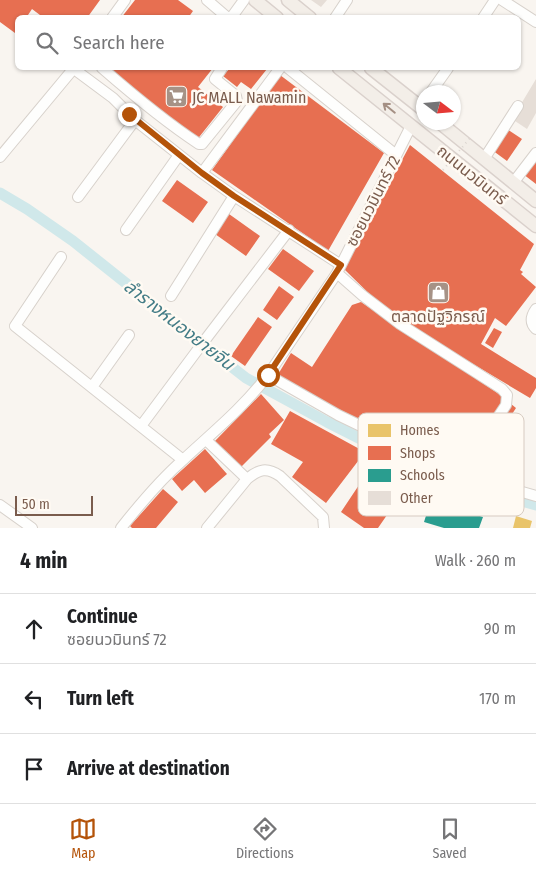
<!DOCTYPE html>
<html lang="en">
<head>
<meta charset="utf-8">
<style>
	:root { --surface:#fff; --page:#f2f2f2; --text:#202124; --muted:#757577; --line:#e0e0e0; --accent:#b45309 }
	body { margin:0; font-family:"Fira Sans Condensed","Noto Sans Thai",sans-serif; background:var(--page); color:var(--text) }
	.compass { position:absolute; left:416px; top:85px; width:45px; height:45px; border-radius:50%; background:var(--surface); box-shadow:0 1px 4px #0004; rotate:106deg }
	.scale { position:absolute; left:15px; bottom:12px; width:78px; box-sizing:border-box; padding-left:5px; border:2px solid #7a5c4d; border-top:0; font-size:14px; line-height:18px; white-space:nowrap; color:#7a5c4d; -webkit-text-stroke:4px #fffaf3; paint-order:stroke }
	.stop { position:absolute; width:15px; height:15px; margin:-11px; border:4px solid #b45309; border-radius:50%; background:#fff }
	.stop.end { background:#b45309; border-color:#fff; box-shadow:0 1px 5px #0008 }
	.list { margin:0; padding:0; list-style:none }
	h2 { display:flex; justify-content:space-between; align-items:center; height:65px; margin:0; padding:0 20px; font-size:21px }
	h2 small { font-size:16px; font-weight:400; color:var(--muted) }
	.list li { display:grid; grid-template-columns:32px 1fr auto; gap:15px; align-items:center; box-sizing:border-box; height:70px; padding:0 20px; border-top:1px solid var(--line) }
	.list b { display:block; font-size:19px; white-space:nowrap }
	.list p { margin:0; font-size:16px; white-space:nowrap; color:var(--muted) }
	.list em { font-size:16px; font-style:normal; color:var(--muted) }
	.icon { flex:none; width:28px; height:28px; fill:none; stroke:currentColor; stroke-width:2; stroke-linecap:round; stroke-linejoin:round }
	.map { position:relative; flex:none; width:536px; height:528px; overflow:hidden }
	.search { position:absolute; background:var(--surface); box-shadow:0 1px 4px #0004; left:15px; right:15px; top:15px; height:55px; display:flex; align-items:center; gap:12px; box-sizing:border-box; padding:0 18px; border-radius:8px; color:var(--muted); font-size:19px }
	.sheet { height:275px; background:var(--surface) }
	nav { display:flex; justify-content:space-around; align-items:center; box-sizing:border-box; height:70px; border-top:1px solid var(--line); background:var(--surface); font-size:14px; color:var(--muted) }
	nav a { display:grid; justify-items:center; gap:2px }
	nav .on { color:var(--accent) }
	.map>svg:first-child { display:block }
	.homes { fill:#e9c46a }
	.shops { fill:#e76f51 }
	.schools { fill:#2a9d8f }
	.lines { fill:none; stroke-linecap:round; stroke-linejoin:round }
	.canal { stroke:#d0e8ea; stroke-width:11 }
	.building { fill:#e6ded7 }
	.minor-casing { stroke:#d7d1cb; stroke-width:12 }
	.major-casing { stroke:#dad1cc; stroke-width:15 }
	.minor { stroke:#fefefd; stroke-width:10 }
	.major { stroke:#f3eee8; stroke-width:12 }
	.path-bridge { stroke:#dcd5d0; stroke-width:2; stroke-dasharray:1 4; stroke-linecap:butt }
	.oneway { stroke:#a48f83 }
	.route { stroke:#b45309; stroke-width:6 }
	.labels { text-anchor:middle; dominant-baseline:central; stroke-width:5; stroke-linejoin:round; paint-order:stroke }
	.poi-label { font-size:16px; fill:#7a5c4d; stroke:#fffaf3; text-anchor:start }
	.street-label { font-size:16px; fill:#7a5c4d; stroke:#fffaf3 }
	.water-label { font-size:18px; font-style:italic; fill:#437c86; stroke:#fffaf3 }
	.key { fill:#fffaf3; stroke:#d7cbc1; stroke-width:1 }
	.key-label { font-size:14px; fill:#7a5c4d }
</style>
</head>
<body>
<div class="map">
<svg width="536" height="528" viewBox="0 0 536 528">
	<rect width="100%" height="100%" fill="#f9f5f0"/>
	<path class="homes" d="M 516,516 L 532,521 L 530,528 L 513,528 Z"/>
	<path class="shops" d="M 0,0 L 100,0 L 87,18 L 44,18 L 32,9 L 26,18 L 18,18 L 18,29 L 15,33 L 0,22 Z
		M 135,0 L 178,0 L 193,11 L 188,18 L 121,18 Z
		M 105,68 L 213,68 L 198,87 L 223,107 L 196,141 Z
		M 230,68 L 266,68 L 267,69 L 251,89 L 241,82 L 237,87 L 223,76 Z
		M 280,75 L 384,153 L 328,251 L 212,170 Z
		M 507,129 L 522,139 L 507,161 L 492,150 Z
		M 410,145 L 534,244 L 520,270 L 523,272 L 521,274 L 536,287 L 506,326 L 495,318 L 481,344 L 536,378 L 536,388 L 530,398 L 392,316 L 344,269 Z
		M 536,157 L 536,184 L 523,174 Z
		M 177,180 L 208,202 L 193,223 L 162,201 Z
		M 229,214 L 260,236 L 246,256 L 215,234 Z
		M 283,249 L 314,271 L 299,291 L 268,269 Z
		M 279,286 L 294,297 L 277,320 L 263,310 Z
		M 361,302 L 496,392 L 516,408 L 470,478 L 450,463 L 449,466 L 433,455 L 430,460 L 367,420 L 363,426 L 277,376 L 291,353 L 312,367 L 352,305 Z
		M 258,317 L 272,327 L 245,366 L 231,356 Z
		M 494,328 L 502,332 L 493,348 L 485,343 Z
		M 261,394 L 284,420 L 269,434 L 271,437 L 240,468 L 214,442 Z
		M 290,411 L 365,452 L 326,503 L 292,477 L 303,462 L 271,444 Z
		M 205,449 L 227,474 L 205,493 L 194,480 L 182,491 L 172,479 Z
		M 396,470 L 407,475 L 394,501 L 396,502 L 378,528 L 364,528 L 341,512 L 367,473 L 384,485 L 379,493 L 383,495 Z
		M 163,489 L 178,502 L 156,528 L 132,528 L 130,526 Z"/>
	<path class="schools" d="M 411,472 L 441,482 L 436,502 L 483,517 L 479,528 L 444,528 L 424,522 L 431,500 L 404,492 Z"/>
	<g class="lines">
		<path class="canal" d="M 0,193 L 27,209 L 73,241 L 201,343 L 246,378 L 327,422 L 432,475 L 536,505"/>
	</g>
	<path class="building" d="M 311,0 L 327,0 L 321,7 Z
		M 536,79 L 536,113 L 527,129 L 512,119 Z"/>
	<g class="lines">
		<defs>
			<path id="minor" d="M 207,0 L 228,18
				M 502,0 L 536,22
				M 112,18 L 125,0
				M 231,18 L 244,0
				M 335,18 L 347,0
				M 483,18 L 495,0
				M 102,68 C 133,95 164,121 199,144 L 202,144 L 237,101 L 236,96 L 215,79 L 222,68
				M 288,68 L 396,155
				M 74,69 L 113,98 L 135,120 L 202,173 L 234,196 L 341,265
				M 431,92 L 448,68
				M 0,157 L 74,68
				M 484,159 L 518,106
				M 202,173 L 280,68
				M 513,183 L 536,153
				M 78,197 L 135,120
				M 126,230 L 179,155
				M 61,257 L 15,326 L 183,460
				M 337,273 L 362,295 L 400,324 L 502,389 L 507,395 L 506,405 L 460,474
				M 171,296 L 234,196
				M 536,309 C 531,316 529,322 536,329
				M 205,340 L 289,230
				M 268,375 L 338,415 L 460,474 L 536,496
				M 92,387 L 129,335
				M 141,426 L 199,348
				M 206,440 L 247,479
				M 0,505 L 32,528
				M 121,528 C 140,504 160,480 183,460 C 212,433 244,407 268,375 L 337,273 L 411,126
				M 207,528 L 247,479 C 259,469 267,467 280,476 L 323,517 L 324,528"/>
			<path id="major" d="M 255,0 L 277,18
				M 288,0 L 310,18
				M 339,68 L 536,226
				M 371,68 L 424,110
				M 439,122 L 536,201"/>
		</defs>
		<use href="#minor" class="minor-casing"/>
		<use href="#major" class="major-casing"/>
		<use href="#minor" class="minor"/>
		<use href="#major" class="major"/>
		<path class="path-bridge" d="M 443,170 L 470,138"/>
	</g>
	<defs><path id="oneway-shaft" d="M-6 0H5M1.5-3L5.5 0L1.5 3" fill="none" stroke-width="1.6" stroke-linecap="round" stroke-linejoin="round" transform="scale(1.25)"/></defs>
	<use class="oneway" href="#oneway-shaft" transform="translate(389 108) rotate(-141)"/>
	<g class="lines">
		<path class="route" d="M 129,114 L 202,173 L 234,196 L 341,265 L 268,375"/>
	</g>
	<defs>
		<symbol id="supermarket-square" viewBox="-11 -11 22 22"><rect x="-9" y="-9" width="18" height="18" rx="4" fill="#a69286" stroke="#fffaf3"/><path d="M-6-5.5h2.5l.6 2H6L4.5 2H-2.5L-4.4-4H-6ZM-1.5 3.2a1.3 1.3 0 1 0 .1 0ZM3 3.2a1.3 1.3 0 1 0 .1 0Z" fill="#fff"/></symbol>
		<symbol id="shop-square" viewBox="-11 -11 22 22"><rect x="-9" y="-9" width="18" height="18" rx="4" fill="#a69286" stroke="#fffaf3"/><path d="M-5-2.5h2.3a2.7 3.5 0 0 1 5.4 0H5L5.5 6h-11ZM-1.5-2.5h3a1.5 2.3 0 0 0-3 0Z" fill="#fff"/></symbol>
	</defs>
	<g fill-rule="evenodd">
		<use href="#supermarket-square" x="164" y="84" width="25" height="25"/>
		<use href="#shop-square" x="426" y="280" width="25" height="25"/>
	</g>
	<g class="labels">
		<g class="poi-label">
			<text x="192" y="97">JC MALL Nawamin</text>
			<text x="438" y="316" text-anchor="middle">ตลาดปัฐวิกรณ์</text>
		</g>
		<g class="street-label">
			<text transform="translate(472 175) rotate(39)">ถนนนวมินทร์</text>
			<text transform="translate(373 201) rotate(-63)">ซอยนวมินทร์ 72</text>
		</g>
		<g class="water-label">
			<text transform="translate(179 325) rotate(38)">ลำรางหนองยายจีน</text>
		</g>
	</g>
	<rect x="358" y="413" width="166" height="103" rx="8" class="key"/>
	<rect x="368" y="424" width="23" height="13" fill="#e9c46a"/>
	<rect x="368" y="446" width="23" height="14" fill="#e76f51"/>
	<rect x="368" y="469" width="23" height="13" fill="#2a9d8f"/>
	<rect x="368" y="491" width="23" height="14" fill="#e6ded7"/>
	<g class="key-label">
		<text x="400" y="435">Homes</text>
		<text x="400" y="458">Shops</text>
		<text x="400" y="480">Schools</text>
		<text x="400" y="503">Other</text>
	</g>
</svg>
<svg class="compass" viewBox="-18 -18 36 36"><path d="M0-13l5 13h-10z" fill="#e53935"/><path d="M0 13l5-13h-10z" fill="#757577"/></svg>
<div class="scale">50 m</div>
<div class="stop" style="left:268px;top:375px"></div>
<div class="stop end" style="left:129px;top:114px"></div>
<div class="search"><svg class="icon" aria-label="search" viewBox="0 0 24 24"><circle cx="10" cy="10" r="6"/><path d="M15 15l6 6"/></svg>Search here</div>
</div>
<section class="sheet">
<h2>4 min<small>Walk · 260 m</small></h2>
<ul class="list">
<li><svg class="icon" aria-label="ahead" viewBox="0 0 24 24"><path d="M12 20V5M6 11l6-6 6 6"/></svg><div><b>Continue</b><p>ซอยนวมินทร์ 72</p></div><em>90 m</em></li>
<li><svg class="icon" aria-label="left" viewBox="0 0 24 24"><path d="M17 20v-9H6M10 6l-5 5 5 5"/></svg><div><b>Turn left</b></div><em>170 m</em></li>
<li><svg class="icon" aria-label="arrive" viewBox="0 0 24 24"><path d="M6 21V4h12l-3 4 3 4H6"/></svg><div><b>Arrive at destination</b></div></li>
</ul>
</section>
<nav>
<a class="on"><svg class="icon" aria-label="map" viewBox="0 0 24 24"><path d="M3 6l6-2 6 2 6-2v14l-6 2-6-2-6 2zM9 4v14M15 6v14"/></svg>Map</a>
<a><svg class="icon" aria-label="directions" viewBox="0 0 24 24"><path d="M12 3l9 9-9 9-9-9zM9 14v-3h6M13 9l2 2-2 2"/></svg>Directions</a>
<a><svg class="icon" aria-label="saved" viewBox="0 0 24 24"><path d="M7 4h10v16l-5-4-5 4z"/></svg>Saved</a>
</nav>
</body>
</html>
